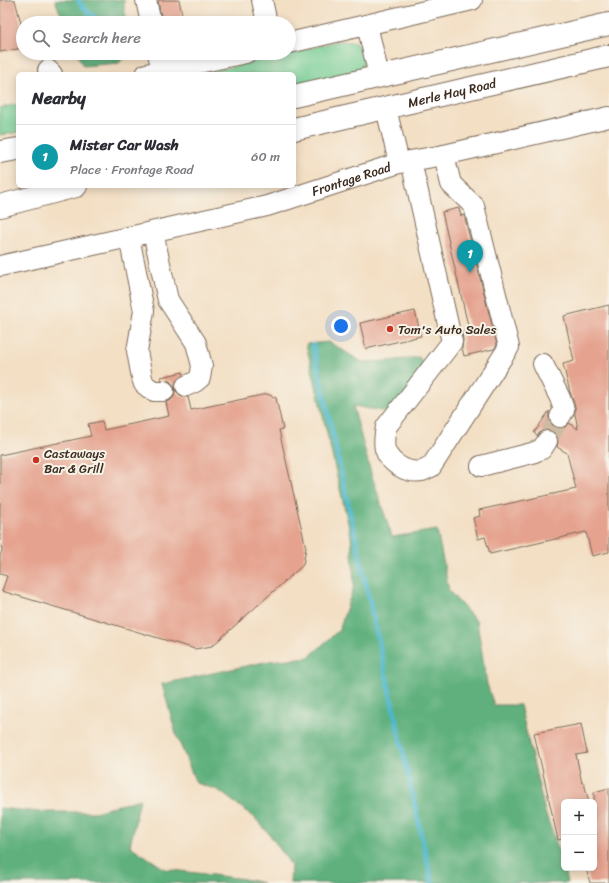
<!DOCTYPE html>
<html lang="en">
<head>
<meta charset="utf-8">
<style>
	:root { --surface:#fff; --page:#f2f2f3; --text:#2b2b33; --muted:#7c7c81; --line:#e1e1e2; --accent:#c8321e }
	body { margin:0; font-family:Sriracha,sans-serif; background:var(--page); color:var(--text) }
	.controls { position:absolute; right:12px; bottom:12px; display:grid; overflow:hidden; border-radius:6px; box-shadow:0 2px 10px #0003 }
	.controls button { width:36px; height:36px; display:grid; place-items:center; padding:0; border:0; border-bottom:1px solid var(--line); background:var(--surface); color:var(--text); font:20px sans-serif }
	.you { position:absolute; left:341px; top:326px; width:14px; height:14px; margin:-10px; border:3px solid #fff; border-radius:50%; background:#1a73e8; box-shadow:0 0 0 6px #1a73e833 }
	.badge { display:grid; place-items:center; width:26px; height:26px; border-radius:50%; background:var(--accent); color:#fff; font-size:13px; font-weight:700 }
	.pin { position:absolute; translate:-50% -33px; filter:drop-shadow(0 1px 2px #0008) }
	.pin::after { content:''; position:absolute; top:21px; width:14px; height:12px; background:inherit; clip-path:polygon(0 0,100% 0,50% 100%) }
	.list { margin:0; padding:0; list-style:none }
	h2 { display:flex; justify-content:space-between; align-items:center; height:52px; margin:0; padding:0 16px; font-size:17px }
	h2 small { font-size:13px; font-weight:400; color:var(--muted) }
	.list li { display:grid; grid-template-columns:26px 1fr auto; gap:12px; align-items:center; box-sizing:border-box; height:64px; padding:0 16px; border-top:1px solid var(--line) }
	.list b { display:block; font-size:15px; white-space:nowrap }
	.list p { margin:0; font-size:13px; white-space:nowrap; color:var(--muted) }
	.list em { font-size:13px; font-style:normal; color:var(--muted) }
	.icon { flex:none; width:22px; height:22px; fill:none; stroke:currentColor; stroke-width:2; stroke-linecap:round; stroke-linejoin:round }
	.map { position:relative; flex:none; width:609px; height:883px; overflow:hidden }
	.search { position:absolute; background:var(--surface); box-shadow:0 2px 10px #0003; left:16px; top:16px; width:280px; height:44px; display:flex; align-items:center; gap:10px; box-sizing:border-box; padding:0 14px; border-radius:22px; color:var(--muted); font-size:15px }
	.panel { position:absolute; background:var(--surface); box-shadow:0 2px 10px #0003; left:16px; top:72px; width:280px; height:116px; border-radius:6px }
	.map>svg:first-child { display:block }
	.green { fill:#73cc93; stroke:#577b58 }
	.forest { fill:#5eb07d; stroke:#4c6d4e }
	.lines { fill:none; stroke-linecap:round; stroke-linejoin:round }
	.stream { stroke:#4eb7cc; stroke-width:5 }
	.building { fill:#e5a38f }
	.minor-tunnel { stroke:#cebba3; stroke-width:20; stroke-dasharray:20 10; stroke-linecap:butt }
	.minor-casing { stroke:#7b6958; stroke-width:22 }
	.major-casing { stroke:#7b6958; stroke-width:24 }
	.minor { stroke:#fff; stroke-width:20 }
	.major { stroke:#fff; stroke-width:22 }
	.poi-dot { fill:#c8321e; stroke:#f7f3e8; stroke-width:1.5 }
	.labels { text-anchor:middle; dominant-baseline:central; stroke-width:4; stroke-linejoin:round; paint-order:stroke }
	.street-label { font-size:13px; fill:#3b2a1e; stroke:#f7f3e8 }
	.poi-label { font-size:13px; fill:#3b2a1e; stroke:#f7f3e8; text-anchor:start }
</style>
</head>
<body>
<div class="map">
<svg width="609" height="883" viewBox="0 0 609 883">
	<rect width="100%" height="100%" fill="#f7f3e8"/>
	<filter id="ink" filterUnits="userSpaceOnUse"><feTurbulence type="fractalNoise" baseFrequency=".025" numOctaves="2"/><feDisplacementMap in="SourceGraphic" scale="8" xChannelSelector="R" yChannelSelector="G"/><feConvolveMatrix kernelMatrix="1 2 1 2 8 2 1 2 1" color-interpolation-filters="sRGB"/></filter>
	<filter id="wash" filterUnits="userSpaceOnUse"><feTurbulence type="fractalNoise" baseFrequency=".012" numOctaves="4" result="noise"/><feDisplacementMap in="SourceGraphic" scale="16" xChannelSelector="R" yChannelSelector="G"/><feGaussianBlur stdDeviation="0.9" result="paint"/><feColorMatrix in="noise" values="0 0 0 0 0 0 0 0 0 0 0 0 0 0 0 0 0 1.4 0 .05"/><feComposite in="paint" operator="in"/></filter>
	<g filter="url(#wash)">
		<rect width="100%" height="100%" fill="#f3dfc4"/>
		<path class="green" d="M 337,41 C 357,41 365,44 363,66 L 353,75 L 294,88 L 294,74 L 200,74 L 297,52 Z
			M 18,104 L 18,132 L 0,135 L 0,108 Z"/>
		<path class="forest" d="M 55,0 L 124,0 L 124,10 L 128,23 L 64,23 Z
			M 77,53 L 129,53 L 119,63 L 83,66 Z
			M 329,342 L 362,362 L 389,361 L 419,357 L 426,368 L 392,413 L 353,406 L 371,473 L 392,537 L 437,530 L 449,591 L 477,622 L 487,684 L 494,705 L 520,705 L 545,812 L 561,856 L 567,883 L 290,883 L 291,865 L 270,835 L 254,817 L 218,790 L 196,783 L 176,734 L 162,684 L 269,661 L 309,657 L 339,630 L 354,586 L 351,536 L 306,344 Z
			M 140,799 L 130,846 L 165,869 L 244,879 L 263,883 L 0,883 L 0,808 L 42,812 L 95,812 Z"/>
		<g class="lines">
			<path class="stream" d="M 78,0 L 82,6 L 101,23
				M 123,53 L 125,56
				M 313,345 L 432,883"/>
		</g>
		<g id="blocks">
			<path class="building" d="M 0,0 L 15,0 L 23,31 L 23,48 L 0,52 Z
				M 158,0 L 179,0 L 184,23 L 162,23 Z
				M 459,208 L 461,216 L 464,215 L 497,345 L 494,349 L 464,356 L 462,347 L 463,340 L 462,332 L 469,330 L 442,212 Z
				M 609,305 L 609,552 L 592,556 L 586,532 L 490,554 L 485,537 L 478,539 L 473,518 L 480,516 L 479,510 L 576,489 L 567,453 L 557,447 L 558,441 L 557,435 L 553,432 L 548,430 L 542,431 L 537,435 L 534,433 L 549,411 L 549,417 L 550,422 L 554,427 L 560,428 L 565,427 L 569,423 L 578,429 L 575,414 L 575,406 L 570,392 L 563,364 L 574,361 L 564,316 Z
				M 415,311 L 421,336 L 366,349 L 360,323 Z
				M 183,372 L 183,375 L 177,380 L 175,385 L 175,390 L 180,395 L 184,397 L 188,397 L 191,410 L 267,394 L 276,398 L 283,429 L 279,430 L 306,548 L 303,565 L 212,646 L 195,649 L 2,591 L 7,576 L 0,574 L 0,557 L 2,550 L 0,541 L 0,455 L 91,436 L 88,424 L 102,421 L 104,430 L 169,416 L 166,402 L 170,401 L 174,397 L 175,391 L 174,386 L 170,381 L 161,380 L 161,377 Z
				M 581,724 L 587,753 L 576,755 L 582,783 L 584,783 L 589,802 L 564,802 L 564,839 L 558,840 L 534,733 Z
				M 609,788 L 609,883 L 590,883 L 586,868 L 594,868 L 594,792 Z"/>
		</g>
	</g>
	<g filter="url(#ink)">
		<use href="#blocks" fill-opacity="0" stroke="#7b6958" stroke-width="1"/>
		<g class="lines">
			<path class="minor-tunnel" d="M 547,441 L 560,417"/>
			<defs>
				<g id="minor">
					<path d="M 146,0 L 151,23"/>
					<path d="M 262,0 L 267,23"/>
					<path d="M 367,25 L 379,76"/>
					<path d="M 289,43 L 472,0"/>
					<path d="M 158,53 L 162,71"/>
					<path d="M 48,70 L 52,74"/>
					<path d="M 146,74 L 246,53"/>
					<path d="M 386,108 L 399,163"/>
					<path d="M 411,161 L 452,342 L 386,427 C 385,434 383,441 385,449 C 389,463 407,474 422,471 C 425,470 428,468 431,467 L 509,347 L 474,206 L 451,184 L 444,155"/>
					<path d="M 153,232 L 168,300 L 196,343 L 202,366 L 200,378 L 195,382 L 186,386"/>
					<path d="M 129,237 L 144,311 L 137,351 L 142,378 L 144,384 L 149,388 L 154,391 L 164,391"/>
					<path id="s1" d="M 0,266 L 267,206 L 399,163 L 444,155 L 609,117"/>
					<path d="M 543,364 L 560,398 L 564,410 L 560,417"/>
					<path d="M 481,466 L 532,453 L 542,449 L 547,441"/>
				</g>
				<g id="major">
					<path d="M 294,96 L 609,24"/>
					<path id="s2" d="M 294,129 L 609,56"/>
					<path d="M 0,152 L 18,149"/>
					<path d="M 0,206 L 76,186"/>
				</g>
			</defs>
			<use href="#minor" class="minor-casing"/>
			<use href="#major" class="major-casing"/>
			<use href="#minor" class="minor"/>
			<use href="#major" class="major"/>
		</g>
	</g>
	<g class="poi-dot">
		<circle cx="390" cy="329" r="4"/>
		<circle cx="36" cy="460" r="4"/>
	</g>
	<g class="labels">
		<g class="street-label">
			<text stroke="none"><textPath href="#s2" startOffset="162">Merle Hay Road</textPath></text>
			<text stroke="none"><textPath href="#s1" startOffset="362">Frontage Road</textPath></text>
		</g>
		<g class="poi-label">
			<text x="398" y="329">Tom's Auto Sales</text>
			<text x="44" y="453">Castaways<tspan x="44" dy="15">Bar &amp; Grill</tspan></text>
		</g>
	</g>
</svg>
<div class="controls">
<button>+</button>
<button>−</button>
</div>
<div class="you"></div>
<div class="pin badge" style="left:470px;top:273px;background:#0f9aa8">1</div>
<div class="search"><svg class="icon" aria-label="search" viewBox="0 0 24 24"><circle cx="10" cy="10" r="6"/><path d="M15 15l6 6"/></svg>Search here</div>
<section class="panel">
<h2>Nearby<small></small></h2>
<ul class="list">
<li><span class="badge" style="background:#0f9aa8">1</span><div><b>Mister Car Wash</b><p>Place · Frontage Road</p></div><em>60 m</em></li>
</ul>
</section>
</div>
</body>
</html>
